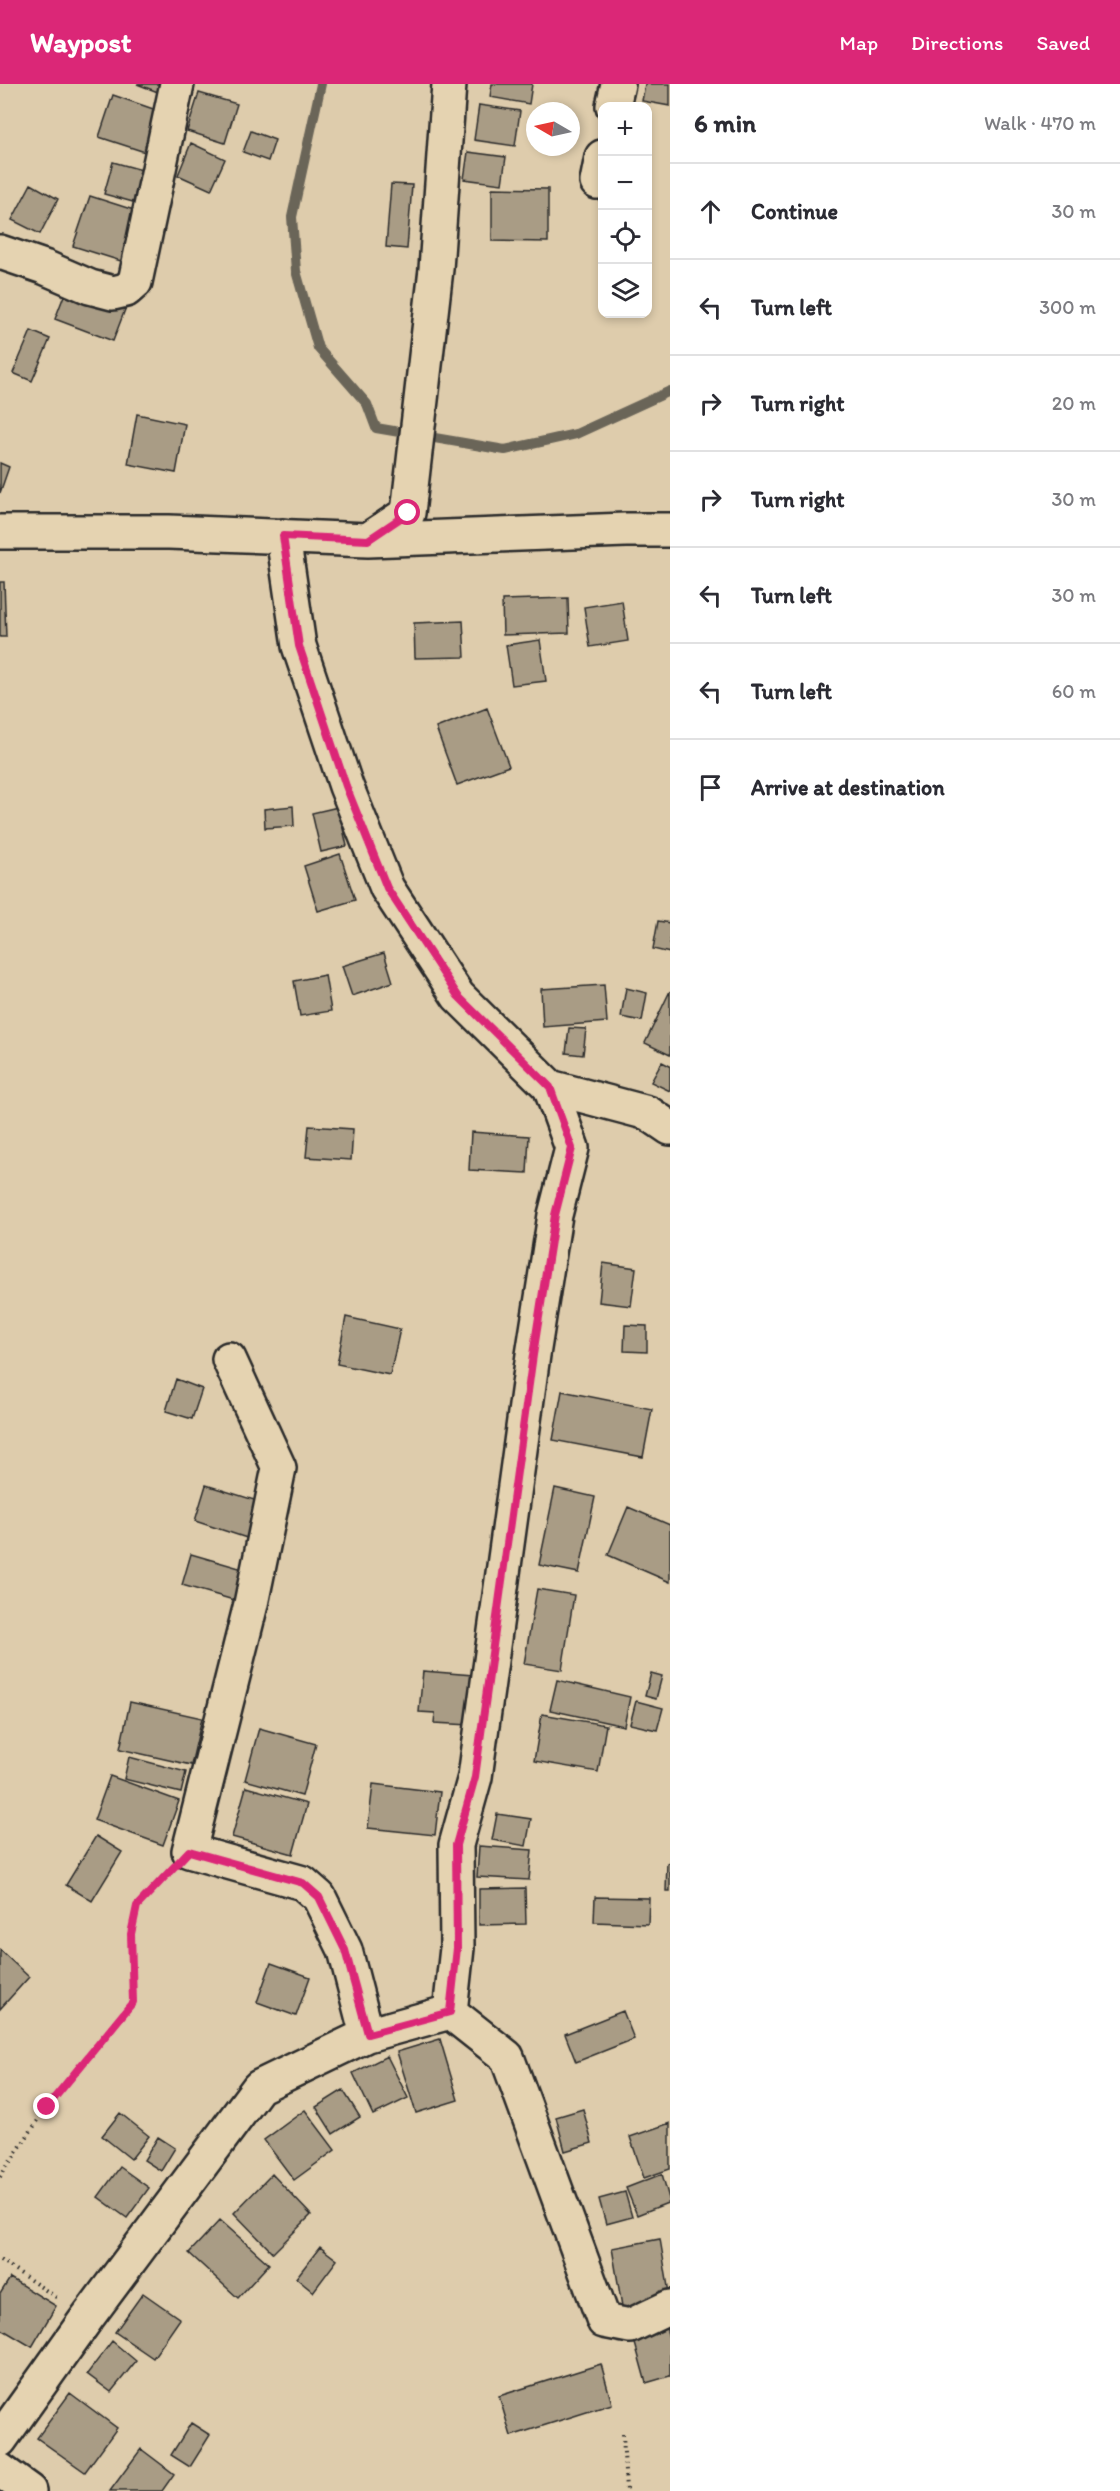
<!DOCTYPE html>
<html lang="en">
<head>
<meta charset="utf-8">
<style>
	:root { --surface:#fff; --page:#f7f7f7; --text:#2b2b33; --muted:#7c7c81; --line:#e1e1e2; --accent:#db2777 }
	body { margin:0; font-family:Itim,sans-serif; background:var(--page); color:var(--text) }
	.controls { position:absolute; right:18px; top:18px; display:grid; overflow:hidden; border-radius:12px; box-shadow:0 3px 9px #0003 }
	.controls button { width:54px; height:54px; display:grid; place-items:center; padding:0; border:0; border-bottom:2px solid var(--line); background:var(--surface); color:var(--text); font:30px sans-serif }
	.compass { position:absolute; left:526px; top:18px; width:54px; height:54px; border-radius:50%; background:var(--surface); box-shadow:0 3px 9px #0003; rotate:279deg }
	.stop { position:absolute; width:18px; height:18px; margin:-14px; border:4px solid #db2777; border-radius:50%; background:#fff }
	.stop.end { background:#db2777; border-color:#fff; box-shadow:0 2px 6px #0008 }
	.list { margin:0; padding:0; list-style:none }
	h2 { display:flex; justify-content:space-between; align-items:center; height:78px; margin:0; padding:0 24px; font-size:26px }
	h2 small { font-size:20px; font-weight:400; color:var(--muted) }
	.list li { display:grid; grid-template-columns:39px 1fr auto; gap:18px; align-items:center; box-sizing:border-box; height:96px; padding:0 24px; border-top:2px solid var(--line) }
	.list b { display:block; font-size:22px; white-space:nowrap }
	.list em { font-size:20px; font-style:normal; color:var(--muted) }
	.icon { flex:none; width:33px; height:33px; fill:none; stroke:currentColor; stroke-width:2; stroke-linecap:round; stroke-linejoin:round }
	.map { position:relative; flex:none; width:670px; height:2407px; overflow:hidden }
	header { display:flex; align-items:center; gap:36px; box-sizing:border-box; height:84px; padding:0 30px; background:var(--accent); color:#fff }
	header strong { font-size:28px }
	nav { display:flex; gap:33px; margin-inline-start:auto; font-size:21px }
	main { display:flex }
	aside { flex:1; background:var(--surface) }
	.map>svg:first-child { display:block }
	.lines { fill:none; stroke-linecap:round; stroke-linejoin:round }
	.stream { stroke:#6a6559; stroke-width:10 }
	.building { fill:#a99c85; stroke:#2b2b2b; stroke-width:1.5 }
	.minor-casing { stroke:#2b2b2b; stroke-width:38 }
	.path { stroke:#2b2b2b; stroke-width:4; stroke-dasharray:1.5 4.5; stroke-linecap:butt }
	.minor { stroke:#e5d3b1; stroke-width:33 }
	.route { stroke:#db2777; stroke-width:8 }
</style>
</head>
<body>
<header>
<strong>Waypost</strong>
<nav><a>Map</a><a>Directions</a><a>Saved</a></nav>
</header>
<main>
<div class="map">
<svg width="670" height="2407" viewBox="0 0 670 2407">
	<rect width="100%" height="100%" fill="#deccac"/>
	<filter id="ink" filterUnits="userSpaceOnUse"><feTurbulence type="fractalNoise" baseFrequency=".0167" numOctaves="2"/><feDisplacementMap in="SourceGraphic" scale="12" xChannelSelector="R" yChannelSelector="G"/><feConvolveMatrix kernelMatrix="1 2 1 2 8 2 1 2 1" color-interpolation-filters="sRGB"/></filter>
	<g filter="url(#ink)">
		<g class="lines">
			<path class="stream" d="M 321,0 L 292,133 L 296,187 L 318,264 L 367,320 L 376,344 L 505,366 L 576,350 L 670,307"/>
		</g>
		<path class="building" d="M 137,0 L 167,0 L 163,10 Z
			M 492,0 L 532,0 L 529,20 L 490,13 Z
			M 645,0 L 670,0 L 670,22 L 642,17 Z
			M 199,9 L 237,20 L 225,59 L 187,47 Z
			M 113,11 L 159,27 L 145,68 L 99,53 Z
			M 479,21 L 520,27 L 515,62 L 474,56 Z
			M 251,47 L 275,56 L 268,77 L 243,68 Z
			M 191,59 L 225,75 L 211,106 L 178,91 Z
			M 468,68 L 506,73 L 502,100 L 464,95 Z
			M 113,78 L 142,86 L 133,118 L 104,110 Z
			M 31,100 L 58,115 L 40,150 L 12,136 Z
			M 391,100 L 412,101 L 407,165 L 386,163 Z
			M 492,104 L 548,105 L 548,158 L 492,157 Z
			M 90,112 L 137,127 L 121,177 L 73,162 Z
			M 68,201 L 126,223 L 113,257 L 55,235 Z
			M 31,247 L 50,255 L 32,297 L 13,289 Z
			M 137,330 L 185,340 L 176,389 L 128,380 Z
			M 0,379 L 9,383 L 0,409 Z
			M 0,498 L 4,498 L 6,553 L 0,553 Z
			M 568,514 L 569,549 L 503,551 L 502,516 Z
			M 622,517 L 628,557 L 590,563 L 584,523 Z
			M 463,537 L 465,573 L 415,574 L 414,539 Z
			M 540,556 L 546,597 L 512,601 L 506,561 Z
			M 487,624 L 509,682 L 457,701 L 436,644 Z
			M 293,722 L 294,742 L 265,744 L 264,725 Z
			M 338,723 L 347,762 L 321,768 L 312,729 Z
			M 340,770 L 355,816 L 318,827 L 304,782 Z
			M 658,837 L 670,839 L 670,869 L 653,865 Z
			M 384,869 L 393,898 L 352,912 L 342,882 Z
			M 325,891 L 331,927 L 300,932 L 294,897 Z
			M 604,901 L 607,938 L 543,943 L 541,905 Z
			M 626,904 L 647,909 L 642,937 L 621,933 Z
			M 670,907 L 670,971 L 645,959 Z
			M 569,944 L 586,945 L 583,971 L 566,969 Z
			M 662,978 L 670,982 L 670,1007 L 651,998 Z
			M 309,1042 L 353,1045 L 351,1076 L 306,1073 Z
			M 471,1048 L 529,1052 L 527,1089 L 469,1086 Z
			M 603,1179 L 636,1184 L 631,1222 L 599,1218 Z
			M 346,1233 L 400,1245 L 390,1291 L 337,1280 Z
			M 625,1241 L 647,1242 L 647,1268 L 624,1267 Z
			M 176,1295 L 202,1305 L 192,1335 L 166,1327 Z
			M 562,1307 L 652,1325 L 643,1373 L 553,1356 Z
			M 206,1401 L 270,1421 L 259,1458 L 195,1437 Z
			M 555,1404 L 595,1413 L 579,1489 L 539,1481 Z
			M 628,1423 L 670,1441 L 670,1498 L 608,1471 Z
			M 191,1470 L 253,1488 L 244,1519 L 182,1501 Z
			M 537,1505 L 574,1511 L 562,1586 L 524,1580 Z
			M 423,1587 L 473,1591 L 470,1641 L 434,1639 L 435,1629 L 419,1628 Z
			M 651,1589 L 662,1592 L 656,1615 L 645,1612 Z
			M 557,1596 L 630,1613 L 624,1642 L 550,1626 Z
			M 636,1617 L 663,1624 L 657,1646 L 630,1640 Z
			M 130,1618 L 202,1634 L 191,1681 L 120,1665 Z
			M 542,1630 L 606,1641 L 598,1688 L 534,1677 Z
			M 259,1644 L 316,1660 L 302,1712 L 245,1696 Z
			M 129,1673 L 186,1688 L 181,1709 L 124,1695 Z
			M 110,1692 L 179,1717 L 163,1761 L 94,1736 Z
			M 373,1700 L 440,1708 L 435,1751 L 368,1744 Z
			M 246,1703 L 307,1720 L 293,1770 L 232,1753 Z
			M 497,1730 L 531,1735 L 526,1762 L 492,1756 Z
			M 96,1752 L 122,1768 L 92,1817 L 66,1801 Z
			M 479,1762 L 532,1766 L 529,1796 L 477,1793 Z
			M 667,1779 L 670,1779 L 670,1807 L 666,1807 Z
			M 525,1804 L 526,1840 L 479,1841 L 479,1805 Z
			M 595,1813 L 649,1814 L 648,1840 L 594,1838 Z
			M 0,1866 L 29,1893 L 0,1925 Z
			M 271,1879 L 310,1893 L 296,1932 L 257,1918 Z
			M 623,1927 L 634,1955 L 576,1978 L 565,1950 Z
			M 440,1955 L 458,2016 L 416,2029 L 397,1968 Z
			M 387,1972 L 408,2014 L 373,2031 L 353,1989 Z
			M 343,2006 L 360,2033 L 333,2050 L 316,2023 Z
			M 583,2025 L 592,2059 L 565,2067 L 556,2033 Z
			M 305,2026 L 335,2066 L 294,2096 L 264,2056 Z
			M 120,2029 L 149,2052 L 131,2075 L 102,2052 Z
			M 670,2039 L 670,2085 L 644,2094 L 630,2053 Z
			M 158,2053 L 175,2064 L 161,2087 L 144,2076 Z
			M 120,2083 L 149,2104 L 127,2134 L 98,2113 Z
			M 272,2090 L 311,2131 L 273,2169 L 234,2129 Z
			M 662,2090 L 670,2118 L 637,2131 L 626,2104 Z
			M 625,2108 L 632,2133 L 606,2140 L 599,2115 Z
			M 220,2136 L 269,2180 L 238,2214 L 189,2169 Z
			M 660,2155 L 670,2215 L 623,2228 L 612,2164 Z
			M 320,2163 L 337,2176 L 313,2208 L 296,2194 Z
			M 10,2194 L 56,2222 L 32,2263 L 0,2244 L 0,2210 Z
			M 143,2209 L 180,2235 L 153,2274 L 115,2248 Z
			M 666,2243 L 670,2258 L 670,2292 L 646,2299 L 633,2252 Z
			M 112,2257 L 136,2277 L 111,2308 L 87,2290 Z
			M 601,2280 L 612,2320 L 511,2352 L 499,2312 Z
			M 70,2309 L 117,2344 L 85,2388 L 37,2354 Z
			M 191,2339 L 210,2351 L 190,2383 L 171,2371 Z
			M 141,2365 L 174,2390 L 162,2407 L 110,2407 Z"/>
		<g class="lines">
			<defs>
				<path id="minor" d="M 613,22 L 618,0
					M 597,98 L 602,73
					M 0,168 L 44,183 L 90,203 L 113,209 L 126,206 L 135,198 L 177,0
					M 0,448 L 169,448 L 368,456 L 626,446 L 670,446
					M 283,452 L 299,562 L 346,702 L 387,804 L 458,912 L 550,1003 L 648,1029 L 670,1044
					M 369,455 L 408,429 L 436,185 L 449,0
					M 229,1275 L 279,1384 L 251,1520 L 189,1767 L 303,1799 L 319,1813 L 345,1866 L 367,1951
					M 450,1928 L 507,1973 L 604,2237 L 630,2242 L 670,2223
					M 0,2356 L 87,2234 L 259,2003 L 367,1951 L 450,1928 L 457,1864 L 456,1761 L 475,1693 L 533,1271 L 555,1131 L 572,1064 L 550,1003
					M 0,2386 L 29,2407"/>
			</defs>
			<use href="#minor" class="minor-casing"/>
			<path class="path" d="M 0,2093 L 47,2023 L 133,1918 L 131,1850 L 137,1822 L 165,1791
				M 0,2176 L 59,2215
				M 623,2350 L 626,2407"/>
			<use href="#minor" class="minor"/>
		</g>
	</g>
	<g class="lines" filter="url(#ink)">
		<path class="route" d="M 47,2023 L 133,1918 L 131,1850 L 137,1822 L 189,1767 L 303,1799 L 319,1813 L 345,1866 L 368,1950 L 450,1928 L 457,1864 L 456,1761 L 475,1693 L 533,1271 L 555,1131 L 572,1064 L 550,1003 L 458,912 L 387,804 L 346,702 L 299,562 L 283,452 L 368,456 L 408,429"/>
	</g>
</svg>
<div class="controls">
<button>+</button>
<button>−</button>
<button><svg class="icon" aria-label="locate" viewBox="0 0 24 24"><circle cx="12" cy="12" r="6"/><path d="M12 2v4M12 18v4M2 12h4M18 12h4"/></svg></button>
<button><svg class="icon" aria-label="layers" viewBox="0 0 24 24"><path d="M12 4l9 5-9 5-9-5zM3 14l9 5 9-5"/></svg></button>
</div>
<svg class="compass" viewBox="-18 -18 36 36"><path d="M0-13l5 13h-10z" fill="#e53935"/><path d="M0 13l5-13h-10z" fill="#7c7c81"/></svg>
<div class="stop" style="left:408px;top:429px"></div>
<div class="stop end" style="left:47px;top:2023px"></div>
</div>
<aside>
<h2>6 min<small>Walk · 470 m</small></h2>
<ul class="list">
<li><svg class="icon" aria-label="ahead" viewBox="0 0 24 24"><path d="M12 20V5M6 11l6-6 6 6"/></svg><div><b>Continue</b></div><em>30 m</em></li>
<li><svg class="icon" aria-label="left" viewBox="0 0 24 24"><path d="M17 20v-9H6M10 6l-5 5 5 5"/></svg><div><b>Turn left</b></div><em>300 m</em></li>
<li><svg class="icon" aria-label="right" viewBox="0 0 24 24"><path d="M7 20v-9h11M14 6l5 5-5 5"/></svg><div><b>Turn right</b></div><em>20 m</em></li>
<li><svg class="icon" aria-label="right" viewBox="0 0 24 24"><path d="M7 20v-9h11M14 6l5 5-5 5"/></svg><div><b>Turn right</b></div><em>30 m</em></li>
<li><svg class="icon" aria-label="left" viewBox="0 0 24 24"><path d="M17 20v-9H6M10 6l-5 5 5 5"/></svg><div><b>Turn left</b></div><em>30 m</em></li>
<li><svg class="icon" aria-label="left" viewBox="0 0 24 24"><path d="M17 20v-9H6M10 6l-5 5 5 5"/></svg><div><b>Turn left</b></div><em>60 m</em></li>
<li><svg class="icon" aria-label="arrive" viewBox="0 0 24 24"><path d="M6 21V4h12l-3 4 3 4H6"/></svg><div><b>Arrive at destination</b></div></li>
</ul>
</aside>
</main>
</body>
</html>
